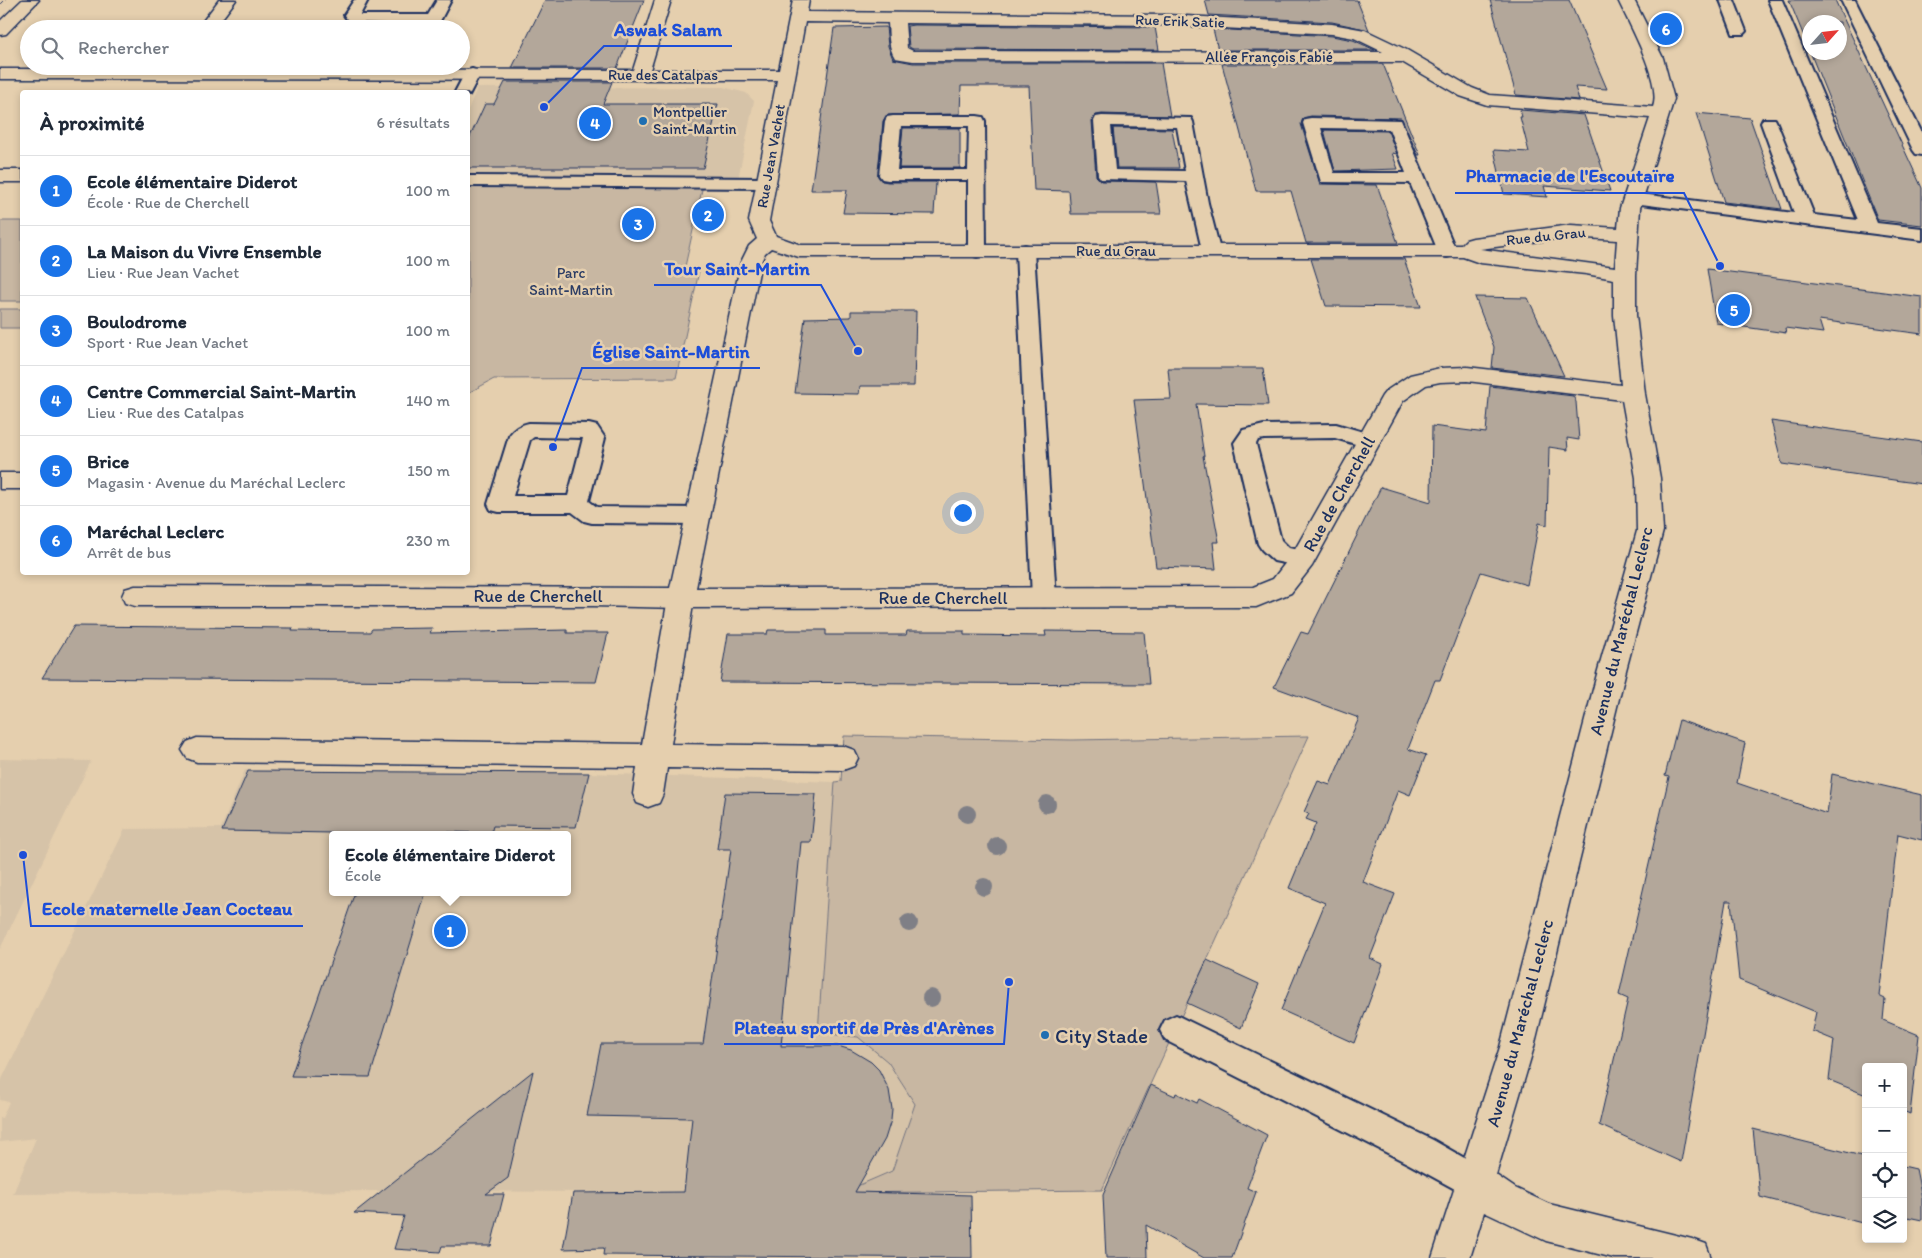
<!DOCTYPE html>
<html lang="fr">
<head>
<meta charset="utf-8">
<style>
	:root { --surface:#fff; --page:#f6f6f7; --text:#1f2937; --muted:#747a83; --line:#e0e1e3; --accent:#1a73e8 }
	body { margin:0; font-family:Itim,sans-serif; background:var(--page); color:var(--text) }
	.controls { position:absolute; right:15px; bottom:15px; display:grid; overflow:hidden; border-radius:5px; box-shadow:0 2px 8px #0003 }
	.controls button { width:45px; height:45px; display:grid; place-items:center; padding:0; border:0; border-bottom:1px solid var(--line); background:var(--surface); color:var(--text); font:25px sans-serif }
	.compass { position:absolute; left:1802px; top:15px; width:45px; height:45px; border-radius:50%; background:var(--surface); box-shadow:0 2px 8px #0003; rotate:63deg }
	.you { position:absolute; left:962px; top:512px; width:18px; height:18px; margin:-12px; border:4px solid #fff; border-radius:50%; background:#1a73e8; box-shadow:0 0 0 8px #1a73e833 }
	.badge { display:grid; place-items:center; width:32px; height:32px; border-radius:50%; background:var(--accent); color:#fff; font-size:16px; font-weight:700 }
	.pin { position:absolute; translate:-50% -50%; border:2px solid #fff; box-shadow:0 1px 5px #0006 }
	.popup { position:absolute; left:329px; top:831px; width:242px; height:65px; box-sizing:border-box; display:grid; place-content:center; border-radius:5px; background:var(--surface); filter:drop-shadow(0 1px 4px #0005); font-size:16px; white-space:nowrap; color:var(--muted) }
	.popup b { font-size:19px; color:var(--text) }
	.popup::after { content:''; position:absolute; left:50%; top:100%; margin-left:-10px; border:10px solid transparent; border-top-color:var(--surface) }
	.list { margin:0; padding:0; list-style:none }
	h2 { display:flex; justify-content:space-between; align-items:center; height:65px; margin:0; padding:0 20px; font-size:21px }
	h2 small { font-size:16px; font-weight:400; color:var(--muted) }
	.list li { display:grid; grid-template-columns:32px 1fr auto; gap:15px; align-items:center; box-sizing:border-box; height:70px; padding:0 20px; border-top:1px solid var(--line) }
	.list b { display:block; font-size:19px; white-space:nowrap }
	.list p { margin:0; font-size:16px; white-space:nowrap; color:var(--muted) }
	.list em { font-size:16px; font-style:normal; color:var(--muted) }
	.icon { flex:none; width:28px; height:28px; fill:none; stroke:currentColor; stroke-width:2; stroke-linecap:round; stroke-linejoin:round }
	.map { position:relative; flex:none; width:1922px; height:1258px; overflow:hidden }
	.search { position:absolute; background:var(--surface); box-shadow:0 2px 8px #0003; left:20px; top:20px; width:450px; height:55px; display:flex; align-items:center; gap:12px; box-sizing:border-box; padding:0 18px; border-radius:28px; color:var(--muted); font-size:19px }
	.panel { position:absolute; background:var(--surface); box-shadow:0 2px 8px #0003; left:20px; top:90px; width:450px; height:485px; border-radius:5px }
	.map>svg:first-child { display:block }
	.built { fill:#d6c3a8; fill-rule:evenodd }
	.green { fill:#c8b7a2; stroke:#727380 }
	.building { fill:#b3a79a; stroke:#1b2f5e }
	.lines { fill:none; stroke-linecap:round; stroke-linejoin:round }
	.service-casing { stroke:#1b2f5e; stroke-width:4 }
	.pedestrian-casing { stroke:#1b2f5e; stroke-width:3 }
	.minor-casing { stroke:#1b2f5e; stroke-width:3 }
	.primary-casing { stroke:#1b2f5e; stroke-width:3 }
	.service { fill:#e5cfae; fill-rule:evenodd }
	.pedestrian { fill:#e5cfae; fill-rule:evenodd }
	.minor { fill:#e5cfae; fill-rule:evenodd }
	.primary { fill:#e5cfae; fill-rule:evenodd }
	.tram { stroke:#1b2f5e; stroke-width:1 }
	.tree { fill:#7f7f86 }
	.poi-dot { fill:#1f6fb2; stroke:#e5cfae; stroke-width:2 }
	.labels { text-anchor:middle; dominant-baseline:central; stroke-width:5; stroke-linejoin:round; paint-order:stroke }
	.far-street-label { font-size:15px; fill:#1b2f5e; stroke:#e5cfae }
	.far-poi-label { font-size:15px; fill:#1b2f5e; stroke:#e5cfae; text-anchor:start }
	.far-park-label { font-size:15px; fill:#2c3d65; stroke:#e5cfae }
	.street-label { font-size:18px; fill:#1b2f5e; stroke:#e5cfae }
	.near-poi-label { font-size:21px; fill:#1b2f5e; stroke:#e5cfae; text-anchor:start }
	.leader { fill:none; stroke:#1d4ed8; stroke-width:2 }
	.callout-dot { fill:#1d4ed8; stroke:#e5cfae; stroke-width:2 }
	.callout-label { font-size:19px; text-anchor:middle; font-weight:bold; fill:#1d4ed8; stroke:#e5cfae; stroke-width:5; stroke-linejoin:round; paint-order:stroke }
</style>
</head>
<body>
<div class="map">
<svg width="1922" height="1258" viewBox="0 0 1922 1258">
	<rect width="100%" height="100%" fill="#e5cfae"/>
	<filter id="ink" filterUnits="userSpaceOnUse"><feTurbulence type="fractalNoise" baseFrequency=".02" numOctaves="2"/><feDisplacementMap in="SourceGraphic" scale="10" xChannelSelector="R" yChannelSelector="G"/><feConvolveMatrix kernelMatrix="1 2 1 2 8 2 1 2 1" color-interpolation-filters="sRGB"/></filter>
	<g filter="url(#ink)">
		<path class="built" d="M 723,87 L 746,93 L 754,101 L 738,179 L 468,178 L 468,110 L 477,88 Z
			M 0,759 L 91,761 L 0,949 Z
			M 245,770 L 589,773 L 835,782 L 818,1033 L 858,1037 L 888,1062 L 915,1104 L 892,1171 L 841,1193 L 381,1191 L 13,1194 L 36,1138 L 0,1142 L 0,1117 L 2,1118 L 9,1102 L 0,1100 L 0,1083 L 125,829 L 221,828 ZM 332,835 L 568,835 L 568,892 L 332,892 Z"/>
		<path class="green" d="M 468,185 L 703,185 L 684,271 L 699,271 L 676,378 L 494,379 L 468,393 Z
			M 0,221 L 22,221 L 22,301 L 0,301 Z
			M 0,309 L 22,309 L 22,328 L 0,328 Z
			M 844,736 L 1072,740 L 1309,736 L 1102,1190 L 841,1193 L 892,1171 L 915,1104 L 888,1062 L 858,1037 L 818,1033 L 835,782 L 841,781 Z"/>
		<path class="building" d="M 545,0 L 644,0 L 617,68 L 512,68 Z
			M 1205,0 L 1357,0 L 1369,30 L 1332,22 L 1209,15 Z
			M 1490,0 L 1569,0 L 1607,89 L 1575,87 L 1579,100 L 1516,95 Z
			M 1789,0 L 1835,0 L 1922,188 L 1922,225 L 1878,220 L 1810,52 L 1840,52 L 1840,22 L 1810,22 L 1810,51 Z
			M 914,25 L 1155,27 L 1159,50 L 913,49 L 909,47 L 907,26 Z
			M 886,27 L 888,46 L 893,59 L 913,63 L 1161,63 L 1170,116 L 1102,114 L 1096,115 L 1092,121 L 1096,176 L 1101,181 L 1156,182 L 1161,214 L 1071,214 L 1069,191 L 1034,190 L 1029,86 L 961,86 L 960,114 L 887,115 L 883,121 L 878,176 L 882,181 L 888,182 L 936,182 L 934,214 L 843,213 L 847,190 L 811,190 L 834,28 Z
			M 1213,29 L 1332,36 L 1353,40 L 1375,50 L 1218,50 Z
			M 1222,64 L 1383,64 L 1420,155 L 1418,155 L 1401,118 L 1311,116 L 1303,118 L 1301,124 L 1320,184 L 1377,185 L 1398,243 L 1306,243 L 1291,191 L 1256,191 Z
			M 505,82 L 612,82 L 603,104 L 718,104 L 703,168 L 468,168 L 468,141 L 485,104 L 494,104 Z
			M 1520,110 L 1584,115 L 1610,191 L 1544,186 L 1547,197 L 1504,194 L 1494,150 L 1529,152 L 1520,117 L 1522,117 Z
			M 1696,113 L 1750,118 L 1782,209 L 1724,202 Z
			M 903,128 L 960,128 L 960,168 L 899,168 Z
			M 1113,128 L 1172,129 L 1179,168 L 1117,168 Z
			M 1324,130 L 1388,131 L 1397,154 L 1392,153 L 1398,169 L 1335,171 Z
			M 1311,259 L 1404,259 L 1421,307 L 1326,306 Z
			M 1707,269 L 1922,297 L 1922,334 L 1819,320 L 1823,333 L 1785,328 L 1786,333 L 1716,323 Z
			M 1475,297 L 1528,298 L 1564,376 L 1492,368 L 1494,347 Z
			M 851,311 L 916,311 L 914,386 L 860,386 L 859,394 L 795,393 L 805,318 L 851,317 Z
			M 1168,368 L 1263,368 L 1268,405 L 1196,404 L 1204,456 L 1203,456 L 1219,542 L 1213,542 L 1216,569 L 1156,567 L 1134,400 L 1171,399 Z
			M 1490,386 L 1573,396 L 1576,402 L 1579,440 L 1567,438 L 1568,450 L 1549,447 L 1547,525 L 1539,523 L 1527,585 L 1481,572 L 1440,680 L 1435,680 L 1408,749 L 1426,755 L 1410,795 L 1398,790 L 1363,882 L 1395,894 L 1370,958 L 1383,964 L 1354,1043 L 1281,1010 L 1325,903 L 1289,888 L 1316,823 L 1306,819 L 1309,814 L 1304,812 L 1318,781 L 1330,785 L 1359,718 L 1274,687 L 1301,632 L 1308,634 L 1381,487 L 1431,502 L 1432,426 L 1486,433 Z
			M 1771,421 L 1922,442 L 1922,484 L 1782,464 Z
			M 74,626 L 293,628 L 292,631 L 370,632 L 372,629 L 432,628 L 430,633 L 567,630 L 567,633 L 608,633 L 596,682 L 42,678 Z
			M 768,630 L 826,630 L 826,635 L 906,635 L 907,631 L 964,631 L 964,635 L 1046,636 L 1045,631 L 1144,632 L 1149,684 L 720,682 L 728,634 L 767,634 Z
			M 1679,720 L 1745,743 L 1737,783 L 1827,814 L 1832,774 L 1922,795 L 1922,840 L 1898,834 L 1879,996 L 1885,999 L 1883,1020 L 1919,1035 L 1910,1114 L 1903,1111 L 1903,1067 L 1866,1067 L 1866,1095 L 1829,1080 L 1834,1040 L 1812,1031 L 1816,1012 L 1739,980 L 1731,901 L 1726,901 L 1681,1162 L 1599,1125 L 1628,999 L 1619,995 L 1669,777 L 1665,776 Z
			M 248,771 L 589,773 L 576,827 L 493,826 L 491,833 L 444,832 L 443,835 L 222,831 Z
			M 725,793 L 816,794 L 811,842 L 801,842 L 781,1046 L 838,1046 L 851,1050 L 871,1062 L 879,1070 L 889,1090 L 892,1109 L 891,1120 L 885,1139 L 855,1192 L 971,1195 L 972,1258 L 603,1255 L 604,1248 L 563,1249 L 573,1193 L 684,1192 L 692,1118 L 587,1116 L 601,1044 L 703,1044 L 731,849 L 717,849 Z
			M 355,892 L 426,892 L 370,1077 L 291,1076 Z
			M 1207,960 L 1259,984 L 1241,1028 L 1187,1003 Z
			M 533,1071 L 508,1178 L 486,1194 L 504,1194 L 491,1246 L 442,1246 L 440,1252 L 394,1249 L 404,1216 L 354,1213 Z
			M 1151,1085 L 1175,1096 L 1176,1093 L 1197,1103 L 1199,1099 L 1267,1135 L 1247,1188 L 1256,1192 L 1232,1258 L 1204,1258 L 1146,1225 L 1147,1258 L 1106,1258 L 1103,1195 Z
			M 1753,1129 L 1866,1157 L 1866,1224 L 1760,1197 Z
			M 1903,1166 L 1916,1169 L 1922,1198 L 1922,1220 L 1903,1216 Z"/>
		<g class="lines">
			<defs>
				<path id="service" d="M 354,0 L 368,0 L 360,15 L 428,15 L 437,0 L 451,0 L 436,29 L 420,29 L 423,24 L 349,22 L 344,15 Z
					M 1720,0 L 1734,0 L 1746,31 L 1743,34 L 1733,34 Z
					M 1768,0 L 1782,0 L 1877,223 L 1922,228 L 1922,240 L 1633,203 L 1627,202 L 1624,198 L 1627,194 L 1633,193 L 1794,213 L 1761,123 L 1763,119 L 1775,119 L 1777,123 L 1814,215 L 1858,220 Z
					M 1841,0 L 1855,0 L 1922,133 L 1922,155 L 1916,154 L 1913,150 Z
					M 400,66 L 416,66 L 410,77 L 398,77 L 396,74 Z
					M 472,69 L 478,71 L 480,74 L 469,95 L 468,92 L 455,92 L 466,71 Z
					M 893,116 L 977,116 L 983,117 L 985,121 L 986,251 L 984,255 L 977,257 L 970,255 L 968,251 L 968,180 L 888,180 L 882,179 L 879,175 L 885,121 L 887,117 ZM 901,126 L 969,126 L 968,170 L 897,170 Z
					M 1102,116 L 1191,118 L 1193,122 L 1208,203 L 1220,250 L 1218,254 L 1211,256 L 1204,254 L 1202,250 L 1186,181 L 1101,179 L 1098,175 L 1094,121 L 1096,117 ZM 1111,126 L 1177,127 L 1185,171 L 1115,170 Z
					M 1311,118 L 1401,120 L 1456,251 L 1454,255 L 1447,257 L 1440,255 L 1438,251 L 1410,183 L 1321,182 L 1303,123 L 1305,119 ZM 1321,128 L 1389,129 L 1406,173 L 1334,173 Z
					M 468,176 L 766,178 L 772,179 L 775,183 L 772,187 L 766,188 L 468,186 Z
					M 1025,245 L 1032,247 L 1034,251 L 1056,598 L 1053,604 L 1044,607 L 1035,604 L 1032,598 L 1016,251 L 1018,247 Z
					M 529,423 L 589,424 L 597,426 L 605,438 L 589,501 L 597,507 L 698,508 L 706,510 L 710,516 L 706,522 L 698,524 L 592,523 L 584,521 L 572,512 L 499,512 L 491,510 L 488,504 L 509,436 C 514,428 520,425 529,423 ZM 534,437 L 583,438 L 568,496 L 513,496 L 530,440 Z
					M 1336,424 L 1377,436 L 1380,441 L 1377,446 L 1369,448 L 1335,438 L 1264,439 L 1258,440 L 1256,444 L 1281,540 L 1289,548 L 1311,553 L 1315,559 L 1311,565 L 1303,567 L 1274,561 L 1262,550 L 1258,544 L 1234,443 L 1243,430 L 1264,425 Z
					M 1176,1015 L 1433,1140 L 1487,1171 L 1492,1183 L 1487,1195 L 1475,1200 L 1409,1164 L 1165,1040 L 1160,1030 L 1165,1020 Z"/>
				<path id="pedestrian" d="M 681,588 L 691,591 L 694,598 L 671,744 L 843,746 L 854,750 L 858,758 L 854,766 L 843,770 L 667,768 L 663,794 L 659,803 L 648,807 L 637,803 L 633,794 L 637,767 L 197,762 L 187,758 L 182,750 L 187,742 L 197,738 L 642,744 L 668,598 L 671,591 Z"/>
				<path id="minor" d="M 219,0 L 236,0 L 214,29 L 197,29 Z
					M 655,0 L 671,0 L 650,70 L 779,70 L 793,0 L 809,0 L 807,12 L 1168,15 L 1332,24 L 1365,30 L 1407,50 L 1472,88 L 1490,95 L 1653,107 C 1662,82 1629,24 1618,0 L 1634,0 L 1663,58 L 1674,99 L 1640,208 L 1636,275 L 1636,315 L 1645,394 L 1660,478 L 1663,531 L 1625,674 L 1534,1047 L 1496,1175 L 1515,1188 L 1549,1204 L 1692,1239 L 1706,1244 L 1711,1258 L 1614,1258 L 1546,1241 L 1484,1212 L 1470,1258 L 1432,1258 L 1500,1047 L 1597,674 L 1637,531 L 1636,478 L 1622,400 L 1467,381 L 1440,382 L 1426,385 L 1403,401 L 1312,566 L 1291,593 L 1256,607 L 681,608 L 593,606 L 135,606 L 125,603 L 122,596 L 125,589 L 135,586 L 670,588 L 741,262 L 749,246 L 757,239 L 749,221 L 777,80 L 0,79 L 0,69 L 633,70 ZM 805,22 L 888,23 C 889,35 888,47 895,58 L 913,61 L 1402,62 L 1460,96 L 1487,105 L 1650,118 L 1620,208 L 1618,228 L 1571,225 L 1473,238 L 1466,240 L 1461,245 L 801,245 L 776,236 L 769,221 ZM 905,23 L 1168,25 L 1332,34 L 1354,38 L 1383,52 L 913,51 L 907,48 ZM 1571,237 L 1617,240 L 1615,267 L 1480,249 ZM 771,248 L 799,257 L 1463,257 L 1480,263 L 1586,274 L 1614,279 L 1614,315 L 1621,385 L 1467,367 L 1440,368 L 1410,375 L 1386,391 L 1382,396 L 1293,553 L 1273,579 L 1253,587 L 696,588 L 761,262 L 765,253 Z
					M 0,170 L 22,170 L 22,182 L 0,182 Z
					M 0,473 L 22,473 L 22,489 L 0,489 Z"/>
				<path id="primary" d="M 22,0 L 39,0 L 6,34 L 0,35 L 0,21 Z"/>
			</defs>
			<use href="#service" class="service-casing"/>
			<use href="#pedestrian" class="pedestrian-casing"/>
			<use href="#minor" class="minor-casing"/>
			<use href="#primary" class="primary-casing"/>
			<use href="#service" class="service"/>
			<use href="#pedestrian" class="pedestrian"/>
			<use href="#minor" class="minor"/>
			<use href="#primary" class="primary"/>
			<path class="tram" d="M 0,5 L 5,0"/>
		</g>
		<g class="tree">
			<circle cx="1047" cy="804" r="9"/>
			<circle cx="967" cy="814" r="9"/>
			<circle cx="997" cy="846" r="9"/>
			<circle cx="984" cy="887" r="9"/>
			<circle cx="909" cy="923" r="9"/>
			<circle cx="931" cy="998" r="9"/>
		</g>
	</g>
	<g class="poi-dot">
		<circle cx="643" cy="121" r="5"/>
		<circle cx="1045" cy="1035" r="5"/>
	</g>
	<g class="labels">
		<g class="far-street-label">
			<text transform="translate(1180 21) rotate(2)">Rue Erik Satie</text>
			<text x="1269" y="57">Allée François Fabié</text>
			<text x="663" y="75">Rue des Catalpas</text>
			<text transform="translate(771 156) rotate(-80)">Rue Jean Vachet</text>
			<text transform="translate(1546 236) rotate(-6)">Rue du Grau</text>
			<text x="1116" y="251">Rue du Grau</text>
		</g>
		<g class="far-poi-label">
			<text x="653" y="112">Montpellier<tspan x="653" dy="17">Saint-Martin</tspan></text>
		</g>
		<g class="far-park-label">
			<text x="571" y="273">Parc<tspan x="571" dy="17">Saint-Martin</tspan></text>
		</g>
		<g class="street-label">
			<text transform="translate(1339 494) rotate(-61)">Rue de Cherchell</text>
			<text x="538" y="596">Rue de Cherchell</text>
			<text x="943" y="598">Rue de Cherchell</text>
			<text transform="translate(1621 631) rotate(-76)">Avenue du Maréchal Leclerc</text>
			<text transform="translate(1520 1023) rotate(-75)">Avenue du Maréchal Leclerc</text>
		</g>
		<g class="near-poi-label">
			<text x="1055" y="1035">City Stade</text>
		</g>
	</g>
	<path class="leader" d="M544 107L604 46H732M1720 266L1684 193H1455M858 351L821 285H654M553 447L582 368H760M23 855L31 926H303M1009 982L1004 1044H724"/>
	<g class="callout-dot">
		<circle cx="544" cy="107" r="5"/>
		<circle cx="1720" cy="266" r="5"/>
		<circle cx="858" cy="351" r="5"/>
		<circle cx="553" cy="447" r="5"/>
		<circle cx="23" cy="855" r="5"/>
		<circle cx="1009" cy="982" r="5"/>
	</g>
	<g class="callout-label">
		<text x="668" y="36">Aswak Salam</text>
		<text x="1570" y="182">Pharmacie de l'Escoutaïre</text>
		<text x="737" y="275">Tour Saint-Martin</text>
		<text x="671" y="358">Église Saint-Martin</text>
		<text x="167" y="915">Ecole maternelle Jean Cocteau</text>
		<text x="864" y="1034">Plateau sportif de Près d'Arènes</text>
	</g>
</svg>
<div class="controls">
<button>+</button>
<button>−</button>
<button><svg class="icon" aria-label="locate" viewBox="0 0 24 24"><circle cx="12" cy="12" r="6"/><path d="M12 2v4M12 18v4M2 12h4M18 12h4"/></svg></button>
<button><svg class="icon" aria-label="layers" viewBox="0 0 24 24"><path d="M12 4l9 5-9 5-9-5zM3 14l9 5 9-5"/></svg></button>
</div>
<svg class="compass" viewBox="-18 -18 36 36"><path d="M0-13l5 13h-10z" fill="#e53935"/><path d="M0 13l5-13h-10z" fill="#747a83"/></svg>
<div class="you"></div>
<div class="pin badge" style="left:450px;top:931px">1</div>
<div class="popup"><b>Ecole élémentaire Diderot</b>École</div>
<div class="pin badge" style="left:708px;top:215px">2</div>
<div class="pin badge" style="left:638px;top:224px">3</div>
<div class="pin badge" style="left:595px;top:123px">4</div>
<div class="pin badge" style="left:1734px;top:310px">5</div>
<div class="pin badge" style="left:1666px;top:29px">6</div>
<div class="search"><svg class="icon" aria-label="search" viewBox="0 0 24 24"><circle cx="10" cy="10" r="6"/><path d="M15 15l6 6"/></svg>Rechercher</div>
<section class="panel">
<h2>À proximité<small>6 résultats</small></h2>
<ul class="list">
<li><span class="badge">1</span><div><b>Ecole élémentaire Diderot</b><p>École · Rue de Cherchell</p></div><em>100 m</em></li>
<li><span class="badge">2</span><div><b>La Maison du Vivre Ensemble</b><p>Lieu · Rue Jean Vachet</p></div><em>100 m</em></li>
<li><span class="badge">3</span><div><b>Boulodrome</b><p>Sport · Rue Jean Vachet</p></div><em>100 m</em></li>
<li><span class="badge">4</span><div><b>Centre Commercial Saint-Martin</b><p>Lieu · Rue des Catalpas</p></div><em>140 m</em></li>
<li><span class="badge">5</span><div><b>Brice</b><p>Magasin · Avenue du Maréchal Leclerc</p></div><em>150 m</em></li>
<li><span class="badge">6</span><div><b>Maréchal Leclerc</b><p>Arrêt de bus</p></div><em>230 m</em></li>
</ul>
</section>
</div>
</body>
</html>
